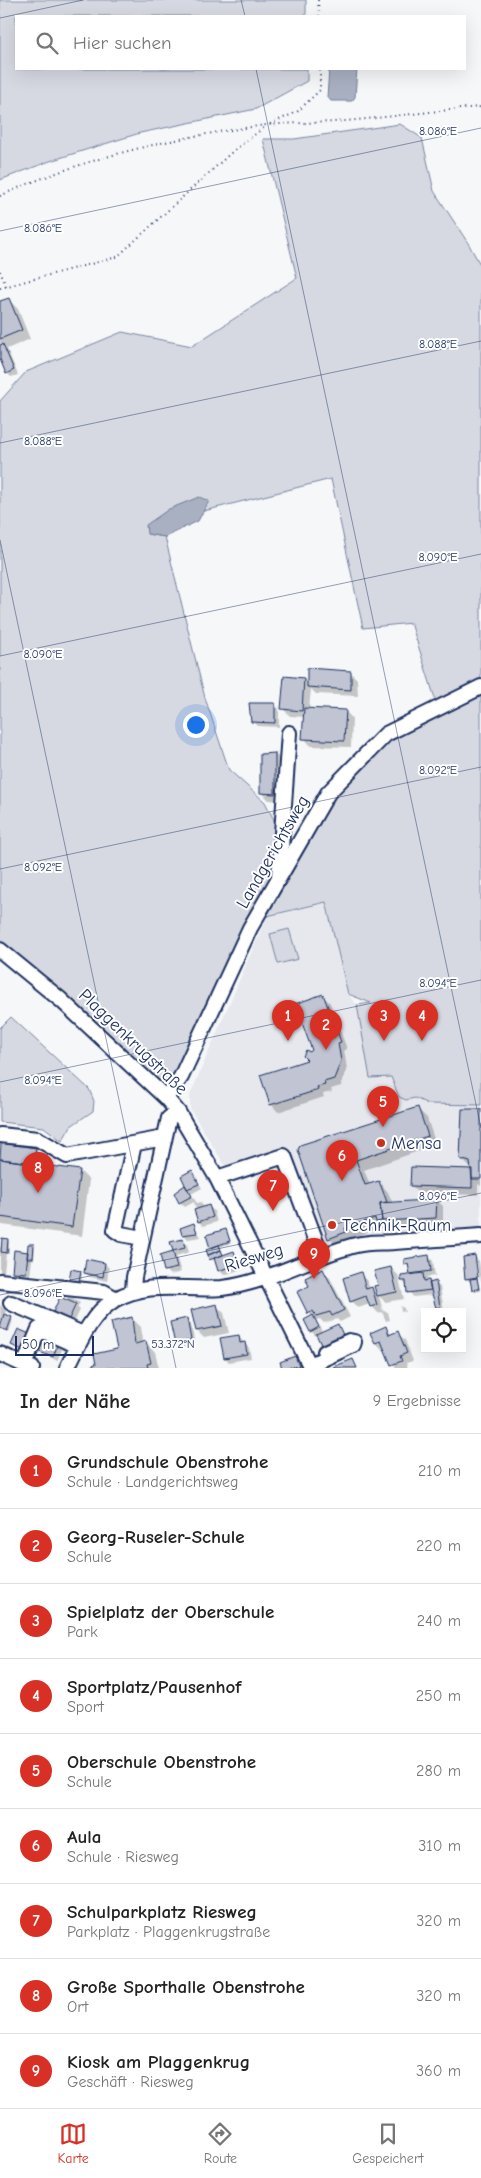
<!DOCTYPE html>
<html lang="de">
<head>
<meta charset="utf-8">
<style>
	:root { --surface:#fff; --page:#f2f2f2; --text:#222; --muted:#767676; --line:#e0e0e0; --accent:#d93025 }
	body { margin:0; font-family:"Comic Neue",sans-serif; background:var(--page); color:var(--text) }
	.controls { position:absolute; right:15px; bottom:15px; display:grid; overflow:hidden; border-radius:0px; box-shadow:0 5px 20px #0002 }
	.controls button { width:45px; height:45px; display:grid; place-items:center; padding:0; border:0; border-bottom:1px solid var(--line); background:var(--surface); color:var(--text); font:25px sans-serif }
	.scale { position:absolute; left:15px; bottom:12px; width:79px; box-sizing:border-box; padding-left:5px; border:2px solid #1b2f5e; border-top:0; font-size:14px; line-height:18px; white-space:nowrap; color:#1b2f5e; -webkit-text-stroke:4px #fff; paint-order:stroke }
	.you { position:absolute; left:195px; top:724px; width:18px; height:18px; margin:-12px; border:4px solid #fff; border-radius:50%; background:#1a73e8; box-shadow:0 0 0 8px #1a73e833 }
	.badge { display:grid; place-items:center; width:32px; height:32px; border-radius:50%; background:var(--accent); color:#fff; font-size:16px; font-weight:700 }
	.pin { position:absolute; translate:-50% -41px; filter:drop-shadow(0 1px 2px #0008) }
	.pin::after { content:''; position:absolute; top:26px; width:18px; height:15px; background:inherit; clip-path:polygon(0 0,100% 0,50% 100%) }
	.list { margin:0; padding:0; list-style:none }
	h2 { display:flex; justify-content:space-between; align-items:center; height:65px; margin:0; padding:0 20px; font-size:21px }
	h2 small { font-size:16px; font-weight:400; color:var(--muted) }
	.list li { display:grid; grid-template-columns:32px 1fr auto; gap:15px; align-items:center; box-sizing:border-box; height:75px; padding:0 20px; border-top:1px solid var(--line) }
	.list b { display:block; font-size:19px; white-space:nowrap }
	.list p { margin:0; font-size:16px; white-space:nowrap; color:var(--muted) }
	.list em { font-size:16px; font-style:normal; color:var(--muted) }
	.icon { flex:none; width:28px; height:28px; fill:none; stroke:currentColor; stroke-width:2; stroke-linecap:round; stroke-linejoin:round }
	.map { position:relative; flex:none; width:481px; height:1368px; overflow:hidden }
	.search { position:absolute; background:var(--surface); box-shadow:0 5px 20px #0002; left:15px; right:15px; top:15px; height:55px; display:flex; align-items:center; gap:12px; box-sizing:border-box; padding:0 18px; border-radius:0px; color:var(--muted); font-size:19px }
	.sheet { height:740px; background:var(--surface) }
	nav { display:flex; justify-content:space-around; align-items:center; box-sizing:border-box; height:70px; border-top:1px solid var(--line); background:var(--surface); font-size:14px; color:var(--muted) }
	nav a { display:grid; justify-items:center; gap:2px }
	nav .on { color:var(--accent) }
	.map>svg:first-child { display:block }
	.built { fill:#e6e8ee }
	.green { fill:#d6d9e2; stroke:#7884a0 }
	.water { fill:#a9b0c1; stroke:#707c99 }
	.shadow { fill:#0003 }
	.building { fill:#c0c4d3; stroke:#1b2f5e }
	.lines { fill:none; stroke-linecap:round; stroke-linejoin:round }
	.minor-casing { stroke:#1b2f5e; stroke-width:18 }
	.path { stroke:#1b2f5e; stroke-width:2; stroke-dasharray:1 4; stroke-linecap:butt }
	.minor { stroke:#fff; stroke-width:14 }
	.ticks { fill:none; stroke:#1b2f5e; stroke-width:1; stroke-opacity:0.45 }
	.poi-dot { fill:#c8321e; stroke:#fff; stroke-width:2 }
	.labels { text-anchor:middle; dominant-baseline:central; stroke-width:4; stroke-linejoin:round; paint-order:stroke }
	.street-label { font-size:18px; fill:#1b2f5e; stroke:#fff }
	.poi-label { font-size:18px; fill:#1b2f5e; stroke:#fff; text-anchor:start }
	.ticks-label { font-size:12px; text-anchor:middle; fill:#1b2f5e; stroke:#fff; stroke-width:4; stroke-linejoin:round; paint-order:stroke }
</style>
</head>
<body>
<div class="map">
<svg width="481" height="1368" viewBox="0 0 481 1368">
	<rect width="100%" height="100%" fill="#f6f7f9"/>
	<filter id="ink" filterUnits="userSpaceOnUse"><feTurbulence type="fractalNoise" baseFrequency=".02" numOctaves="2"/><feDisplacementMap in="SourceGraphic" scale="10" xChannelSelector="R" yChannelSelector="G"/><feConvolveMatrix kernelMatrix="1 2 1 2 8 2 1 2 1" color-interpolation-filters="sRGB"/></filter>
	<g filter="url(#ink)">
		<path class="built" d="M 326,902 L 348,994 L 357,1005 L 481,991 L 481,1229 L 357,1238 L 323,1247 L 289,1149 L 227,1169 L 190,1109 L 190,1095 L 267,916 Z"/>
		<path class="green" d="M 0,0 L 306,0 L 306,16 L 16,16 L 16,69 L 307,69 L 307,81 L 256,109 L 140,133 L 50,161 L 0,180 Z
			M 400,124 L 422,138 L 434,191 L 468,243 L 481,266 L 481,687 L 438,708 L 411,623 L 363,628 L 331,479 L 204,511 L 147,534 L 165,537 L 205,698 L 229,770 L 265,802 L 292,856 L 166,1098 L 0,950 L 0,401 L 26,372 L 122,332 L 192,346 L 297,278 L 263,139 L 294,139 Z
			M 481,695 L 481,1105 L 428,1104 L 415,1098 L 406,1100 L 399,1097 L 391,1077 L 370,1078 L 357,1005 L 371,1003 L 348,994 L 326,902 L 267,916 L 337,794 L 387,743 Z
			M 289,929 L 298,959 L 278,964 L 270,934 Z
			M 11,1017 L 89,1089 L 94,1101 L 93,1111 L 71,1126 L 62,1141 L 44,1127 L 0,1122 L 0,1028 Z"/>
		<path class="water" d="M 329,69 L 357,69 L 355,97 L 352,101 L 331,101 L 327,97 Z
			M 199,497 L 209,501 L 198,521 L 165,537 L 147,534 L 146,525 L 169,509 Z"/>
		<path class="shadow" d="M 8,299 L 18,309 L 30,339 L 7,349 L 18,375 L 11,377 L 7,373 L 0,356 L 0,303 Z
			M 350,672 L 357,679 L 358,696 L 316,694 L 311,689 L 309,709 L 345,711 L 352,718 L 351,747 L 311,746 L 304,738 L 304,717 L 290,716 L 283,709 L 304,679 L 309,684 Z
			M 275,704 L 279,709 L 279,727 L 257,726 L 252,721 Z
			M 275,754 L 282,761 L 281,801 L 269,800 L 262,793 Z
			M 323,996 L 330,1003 L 347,1049 L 344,1050 L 347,1069 L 341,1086 L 331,1089 L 332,1092 L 323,1094 L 324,1097 L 278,1112 L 271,1104 L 309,1061 Z
			M 418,1109 L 427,1118 L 436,1145 L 364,1170 L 370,1185 L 379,1182 L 388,1192 L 393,1204 L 436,1199 L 443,1206 L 443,1224 L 390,1227 L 390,1230 L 387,1230 L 383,1227 L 353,1237 L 355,1242 L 339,1247 L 329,1238 L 299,1150 Z
			M 481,1111 L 481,1186 L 478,1184 L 478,1195 L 418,1193 L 411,1186 L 473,1170 L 461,1159 Z
			M 2,1144 L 35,1149 L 42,1156 L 41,1165 L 80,1171 L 89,1180 L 82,1236 L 2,1225 L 0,1223 L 0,1162 Z
			M 192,1172 L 202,1188 L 191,1194 L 197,1203 L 201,1202 L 204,1208 L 209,1206 L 214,1211 L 217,1222 L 203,1226 L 199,1222 L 194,1202 L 185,1207 L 180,1202 Z
			M 194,1225 L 201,1237 L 188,1239 L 183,1234 Z
			M 226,1230 L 231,1243 L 220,1247 L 223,1256 L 233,1253 L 238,1257 L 242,1269 L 224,1275 L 219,1270 L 216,1260 L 211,1259 L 212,1249 L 207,1236 Z
			M 8,1240 L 9,1242 L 9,1254 L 6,1254 L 4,1272 L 0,1272 L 0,1247 L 3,1249 Z
			M 182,1240 L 187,1245 L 189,1252 L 176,1256 L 181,1272 L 170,1275 L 165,1270 L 161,1256 L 175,1252 L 174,1251 Z
			M 33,1245 L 35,1247 L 34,1260 L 32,1259 L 30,1277 L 18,1276 L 13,1272 Z
			M 474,1256 L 479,1261 L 481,1275 L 480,1282 L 477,1260 L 474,1260 L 480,1291 L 475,1292 L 472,1283 L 466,1279 Z
			M 429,1257 L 433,1261 L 435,1276 L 427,1277 L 427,1282 L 435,1283 L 440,1287 L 444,1311 L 441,1312 L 437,1307 L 433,1295 L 413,1297 L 403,1281 L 411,1275 L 410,1269 L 406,1264 Z
			M 105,1264 L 109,1268 L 107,1281 L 90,1277 L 85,1273 Z
			M 391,1268 L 398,1275 L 404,1299 L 385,1302 L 379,1296 L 383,1311 L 388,1312 L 390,1320 L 386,1321 L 382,1312 L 378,1313 L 370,1304 L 358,1308 L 351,1301 L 360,1274 L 367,1281 L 370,1289 L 378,1294 Z
			M 323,1271 L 330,1278 L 350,1317 L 340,1322 L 337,1319 L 324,1323 L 320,1319 L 316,1320 L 323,1333 L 337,1326 L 348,1344 L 316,1336 L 311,1331 L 312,1317 L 298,1292 L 310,1286 Z
			M 80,1272 L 82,1274 L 81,1283 L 73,1282 L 71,1280 Z
			M 69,1297 L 80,1303 L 77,1307 L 80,1310 L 74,1323 L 55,1312 Z
			M 0,1305 L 6,1311 L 4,1316 L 13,1320 L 9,1332 L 1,1328 Z
			M 217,1306 L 224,1313 L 229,1333 L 204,1338 L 197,1331 L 193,1311 Z
			M 400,1306 L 404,1308 L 405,1312 L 401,1311 Z
			M 132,1318 L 141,1327 L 143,1343 L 146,1342 L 155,1352 L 159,1368 L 94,1368 L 119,1350 Z
			M 186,1320 L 191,1324 L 195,1345 L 180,1348 L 176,1343 Z
			M 386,1328 L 392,1335 L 397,1333 L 405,1340 L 413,1361 L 406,1363 L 408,1368 L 396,1368 L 386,1348 L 383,1350 L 376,1343 Z
			M 238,1336 L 249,1348 L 251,1358 L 229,1362 L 225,1358 Z
			M 47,1337 L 63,1347 L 57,1361 L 41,1351 Z
			M 5,1346 L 16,1351 L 18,1353 L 16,1358 L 3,1351 Z
			M 295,1357 L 303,1368 L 283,1368 L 281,1362 Z"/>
		<path class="building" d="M 9,298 L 22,330 L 0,339 L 0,301 Z
			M 3,344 L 14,370 L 6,374 L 0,359 L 0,345 Z
			M 307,668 L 351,671 L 351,690 L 307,687 Z
			M 284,676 L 304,678 L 302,711 L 281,709 Z
			M 249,703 L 275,703 L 275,723 L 251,722 Z
			M 304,708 L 346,710 L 344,741 L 302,739 Z
			M 275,753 L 275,794 L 260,793 L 260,754 Z
			M 323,994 L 341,1042 L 338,1043 L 341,1061 L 334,1079 L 324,1082 L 325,1085 L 317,1087 L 318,1090 L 270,1105 L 260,1075 L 307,1060 L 303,1056 L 306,1050 L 310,1052 L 312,1050 L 295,1004 Z
			M 418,1107 L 428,1136 L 356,1160 L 365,1185 L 379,1181 L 387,1202 L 380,1203 L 382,1221 L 376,1222 L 375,1218 L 345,1228 L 346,1232 L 328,1239 L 298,1150 L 300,1145 Z
			M 462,1109 L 481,1109 L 481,1179 L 472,1179 L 470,1162 L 460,1159 Z
			M 1,1143 L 36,1148 L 34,1163 L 0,1159 Z
			M 0,1159 L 80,1170 L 72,1227 L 0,1217 Z
			M 411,1167 L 472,1169 L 472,1188 L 410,1186 Z
			M 192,1170 L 199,1184 L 187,1189 L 181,1176 Z
			M 185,1185 L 192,1196 L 179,1203 L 174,1193 Z
			M 424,1197 L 437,1198 L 436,1218 L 382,1221 L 380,1203 L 425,1200 Z
			M 209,1205 L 213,1217 L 198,1222 L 194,1210 Z
			M 194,1223 L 197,1233 L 182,1235 L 180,1228 Z
			M 226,1229 L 230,1241 L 210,1248 L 206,1235 Z
			M 2,1238 L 8,1239 L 7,1253 L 1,1252 Z
			M 183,1239 L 185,1248 L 173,1251 L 170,1242 Z
			M 28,1244 L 34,1244 L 33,1258 L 27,1258 Z
			M 219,1245 L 221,1250 L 208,1255 L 206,1250 Z
			M 14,1250 L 28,1252 L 26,1273 L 12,1272 Z
			M 221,1250 L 223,1255 L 209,1260 L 208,1255 Z
			M 173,1251 L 177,1268 L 164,1271 L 160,1255 Z
			M 234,1251 L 238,1264 L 218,1271 L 214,1258 Z
			M 429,1255 L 431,1271 L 410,1274 L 408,1264 L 404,1265 L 404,1259 Z
			M 475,1255 L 478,1277 L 465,1279 L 463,1257 Z
			M 86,1259 L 105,1263 L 103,1277 L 84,1273 Z
			M 391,1267 L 397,1292 L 377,1296 L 374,1286 L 378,1285 L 374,1271 Z
			M 71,1269 L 81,1271 L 79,1282 L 69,1280 Z
			M 323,1269 L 344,1310 L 332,1316 L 330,1312 L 316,1316 L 313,1311 L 308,1314 L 297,1292 L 309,1286 L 305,1278 Z
			M 361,1272 L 366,1289 L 372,1287 L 377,1305 L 370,1307 L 366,1296 L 350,1302 L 343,1278 Z
			M 423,1273 L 424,1281 L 429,1280 L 431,1290 L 407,1293 L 406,1281 L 401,1281 L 401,1276 Z
			M 477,1278 L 479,1289 L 472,1290 L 470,1279 Z
			M 436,1281 L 440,1307 L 436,1308 L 429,1283 Z
			M 60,1297 L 76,1304 L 69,1319 L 53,1312 Z
			M 217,1304 L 222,1326 L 196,1331 L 191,1310 Z
			M 4,1314 L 12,1317 L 7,1331 L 0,1328 Z
			M 313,1315 L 319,1327 L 310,1332 L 304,1320 Z
			M 132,1317 L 135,1344 L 146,1341 L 151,1363 L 147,1364 L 148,1368 L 93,1368 L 92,1365 L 96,1364 L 94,1354 L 117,1349 L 111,1322 Z
			M 187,1318 L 191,1340 L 175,1344 L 170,1322 Z
			M 338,1324 L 345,1339 L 323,1349 L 316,1334 Z
			M 386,1326 L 389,1335 L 398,1331 L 407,1353 L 400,1356 L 402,1361 L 391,1365 L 381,1341 L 375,1343 L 370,1333 Z
			M 18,1329 L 32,1335 L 25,1351 L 11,1345 Z
			M 46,1335 L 59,1341 L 53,1357 L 39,1352 Z
			M 239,1335 L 240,1343 L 245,1342 L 247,1354 L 224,1358 L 220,1338 Z
			M 295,1356 L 299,1366 L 282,1368 L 280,1362 Z
			M 353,1359 L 357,1368 L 334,1368 L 333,1367 Z"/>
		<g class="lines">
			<defs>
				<path id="minor" d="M 279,876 L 289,733
					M 0,950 L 61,1000 L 166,1098 L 178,1112 L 217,1178 L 311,1368
					M 166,1098 L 181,1077 L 250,928 L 328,793 L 386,734 L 481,687
					M 0,1135 L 38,1139 L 67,1156 L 164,1138
					M 134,1144 L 115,1230 L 121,1234 L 142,1238
					M 217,1178 L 284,1156 L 321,1255
					M 0,1281 L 104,1292 L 116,1299
					M 133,1291 L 134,1277 L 169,1118 L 178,1112
					M 11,1303 L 83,1334
					M 0,1354 L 24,1365
					M 310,1365 L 353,1345 L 354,1342 L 349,1341 L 325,1352 L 324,1357
					M 32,1368 L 24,1365 L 39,1329 L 78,1346
					M 67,1368 C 79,1344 90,1315 114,1300 C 149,1280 184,1291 222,1288 C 267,1283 311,1256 356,1245 C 368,1242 381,1243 394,1242 C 423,1240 452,1238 481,1236"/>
			</defs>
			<use href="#minor" class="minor-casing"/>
			<path class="path" d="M 318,0 L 319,16
				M 270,124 L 297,112 L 320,90 L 320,69
				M 0,196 C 85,157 174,137 266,125 C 288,123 311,123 334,122 C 383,118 432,111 481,107
				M 0,271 L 6,286
				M 0,288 L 117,257 L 233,151 L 266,126"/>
			<use href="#minor" class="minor"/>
		</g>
	</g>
	<path class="ticks" d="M 241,0 L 245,16M 0,18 L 83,0M 256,69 L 481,1128M 0,231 L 481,128M 0,443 L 481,341M 0,540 L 176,1368M 0,656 L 481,554M 0,869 L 481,767M 0,1082 L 481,980M 0,1295 L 481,1193"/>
	<g class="poi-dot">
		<circle cx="381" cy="1143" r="5"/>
		<circle cx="332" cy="1225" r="5"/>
	</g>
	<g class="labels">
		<g class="street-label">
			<text transform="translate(273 852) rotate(-60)">Landgerichtsweg</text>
			<text transform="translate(133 1042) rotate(44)">Plaggenkrugstraße</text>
			<text transform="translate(254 1258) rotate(-17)">Riesweg</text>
		</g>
		<g class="poi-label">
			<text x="391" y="1143">Mensa</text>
			<text x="342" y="1225">Technik-Raum</text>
		</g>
	</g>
	<g class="ticks-label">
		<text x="438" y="135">8.086°E</text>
		<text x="43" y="232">8.086°E</text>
		<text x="438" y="348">8.088°E</text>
		<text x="43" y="445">8.088°E</text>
		<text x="438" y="561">8.090°E</text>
		<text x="43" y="658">8.090°E</text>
		<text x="438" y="774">8.092°E</text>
		<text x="43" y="871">8.092°E</text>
		<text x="438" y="987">8.094°E</text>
		<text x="43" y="1084">8.094°E</text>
		<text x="438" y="1200">8.096°E</text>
		<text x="43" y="1297">8.096°E</text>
		<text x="173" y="1348">53.372°N</text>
	</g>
</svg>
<div class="controls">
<button><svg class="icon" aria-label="locate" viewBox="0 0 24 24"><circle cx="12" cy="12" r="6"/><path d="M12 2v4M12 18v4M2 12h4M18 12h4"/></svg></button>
</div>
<div class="scale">50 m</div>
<div class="you"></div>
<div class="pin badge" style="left:288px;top:1041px">1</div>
<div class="pin badge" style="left:326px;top:1050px">2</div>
<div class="pin badge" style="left:384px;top:1041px">3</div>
<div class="pin badge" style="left:422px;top:1041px">4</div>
<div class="pin badge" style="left:383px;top:1127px">5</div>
<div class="pin badge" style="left:342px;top:1181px">6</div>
<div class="pin badge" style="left:273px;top:1211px">7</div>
<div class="pin badge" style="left:38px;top:1193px">8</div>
<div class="pin badge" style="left:314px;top:1279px">9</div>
<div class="search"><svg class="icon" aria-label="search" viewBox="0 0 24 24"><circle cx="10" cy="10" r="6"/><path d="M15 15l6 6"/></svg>Hier suchen</div>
</div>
<section class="sheet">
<h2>In der Nähe<small>9 Ergebnisse</small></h2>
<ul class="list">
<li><span class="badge">1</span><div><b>Grundschule Obenstrohe</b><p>Schule · Landgerichtsweg</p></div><em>210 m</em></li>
<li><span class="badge">2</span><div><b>Georg-Ruseler-Schule</b><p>Schule</p></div><em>220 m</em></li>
<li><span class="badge">3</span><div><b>Spielplatz der Oberschule</b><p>Park</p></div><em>240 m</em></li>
<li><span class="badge">4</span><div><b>Sportplatz/Pausenhof</b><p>Sport</p></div><em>250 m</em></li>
<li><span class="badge">5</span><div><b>Oberschule Obenstrohe</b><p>Schule</p></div><em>280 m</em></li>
<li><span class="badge">6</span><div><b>Aula</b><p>Schule · Riesweg</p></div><em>310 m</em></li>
<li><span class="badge">7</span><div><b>Schulparkplatz Riesweg</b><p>Parkplatz · Plaggenkrugstraße</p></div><em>320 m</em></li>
<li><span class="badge">8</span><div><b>Große Sporthalle Obenstrohe</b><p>Ort</p></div><em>320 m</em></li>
<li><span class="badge">9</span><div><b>Kiosk am Plaggenkrug</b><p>Geschäft · Riesweg</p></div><em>360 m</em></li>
</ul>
</section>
<nav>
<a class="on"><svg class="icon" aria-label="map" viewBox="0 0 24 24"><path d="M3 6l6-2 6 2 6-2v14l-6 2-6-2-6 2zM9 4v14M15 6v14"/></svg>Karte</a>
<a><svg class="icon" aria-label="directions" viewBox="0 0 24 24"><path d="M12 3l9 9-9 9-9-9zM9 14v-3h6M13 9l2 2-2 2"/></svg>Route</a>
<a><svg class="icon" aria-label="saved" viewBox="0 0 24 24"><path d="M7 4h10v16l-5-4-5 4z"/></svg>Gespeichert</a>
</nav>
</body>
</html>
